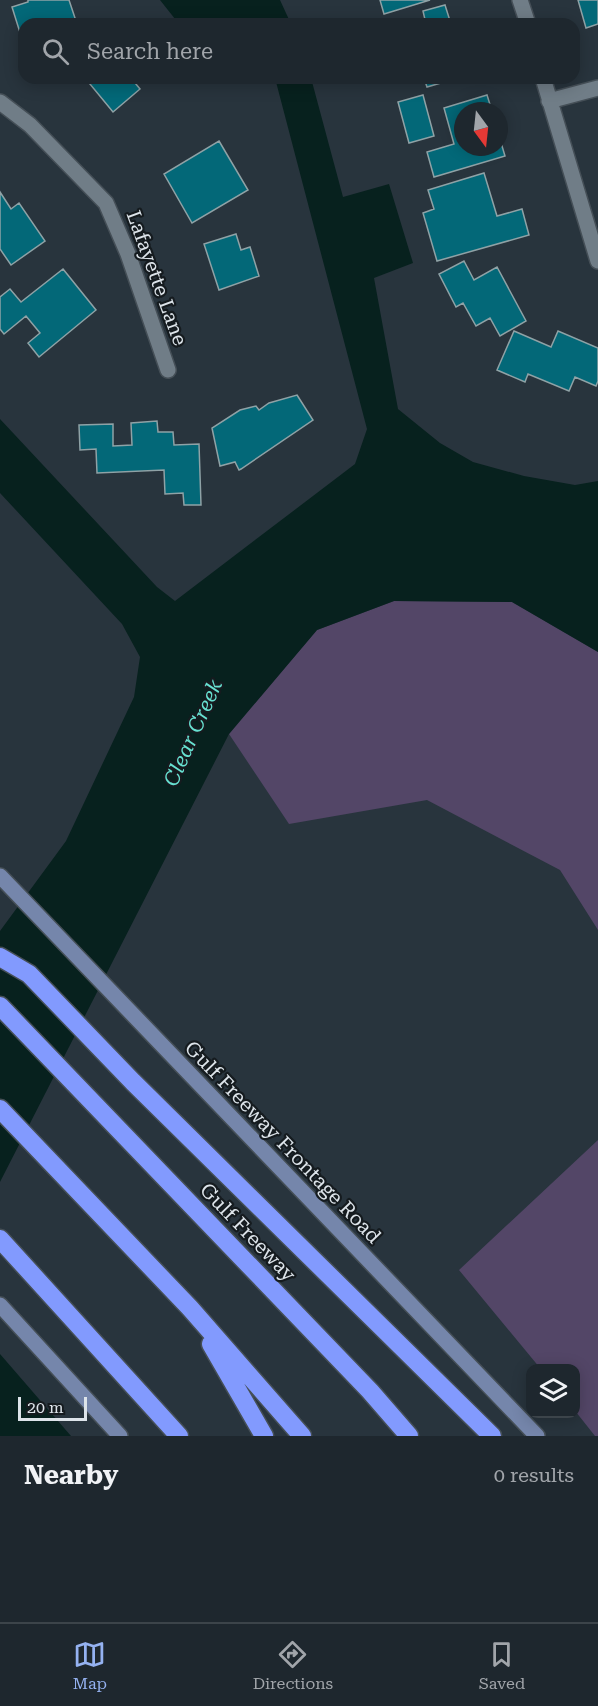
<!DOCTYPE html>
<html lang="en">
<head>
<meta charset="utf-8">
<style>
	:root { --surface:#1e272e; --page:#2b333a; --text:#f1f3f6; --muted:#a1a5aa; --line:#3c444a; --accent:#95b2f1 }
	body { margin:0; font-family:"Roboto Serif",serif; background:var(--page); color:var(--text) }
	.controls { position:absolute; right:18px; bottom:18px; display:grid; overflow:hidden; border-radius:12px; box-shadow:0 3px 15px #0003 }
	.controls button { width:54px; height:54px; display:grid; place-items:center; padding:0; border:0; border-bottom:2px solid var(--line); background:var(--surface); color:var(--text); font:30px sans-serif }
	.compass { position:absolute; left:454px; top:102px; width:54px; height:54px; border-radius:50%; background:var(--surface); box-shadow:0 3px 15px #0003; rotate:165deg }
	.scale { position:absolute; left:18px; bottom:15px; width:69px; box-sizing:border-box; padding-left:6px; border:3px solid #dde4ea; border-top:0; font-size:16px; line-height:21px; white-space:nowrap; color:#dde4ea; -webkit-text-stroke:4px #151b1f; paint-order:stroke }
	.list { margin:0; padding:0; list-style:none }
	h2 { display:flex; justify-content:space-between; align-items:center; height:78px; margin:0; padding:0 24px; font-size:26px }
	h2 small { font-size:20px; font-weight:400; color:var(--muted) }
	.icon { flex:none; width:33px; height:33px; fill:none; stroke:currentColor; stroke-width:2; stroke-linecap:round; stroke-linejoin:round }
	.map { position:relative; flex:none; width:598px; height:1436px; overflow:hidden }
	.search { position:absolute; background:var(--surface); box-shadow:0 3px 15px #0003; left:18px; right:18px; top:18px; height:66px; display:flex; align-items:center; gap:15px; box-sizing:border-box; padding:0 21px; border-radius:18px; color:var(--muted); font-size:22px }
	.sheet { height:186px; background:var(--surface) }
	nav { display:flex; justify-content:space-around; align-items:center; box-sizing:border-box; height:84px; border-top:2px solid var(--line); background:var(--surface); font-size:16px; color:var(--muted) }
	nav a { display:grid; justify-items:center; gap:3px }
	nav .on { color:var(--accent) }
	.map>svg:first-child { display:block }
	.green { fill:#534667 }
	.water { fill:#07211e }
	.building { fill:#036878; stroke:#8fa2a6; stroke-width:1.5 }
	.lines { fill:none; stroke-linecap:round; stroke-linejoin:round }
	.minor-casing { stroke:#454f57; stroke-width:18 }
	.secondary-casing { stroke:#454f57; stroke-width:18 }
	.motorway-casing { stroke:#454f57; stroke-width:21 }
	.minor { stroke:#707d87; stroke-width:15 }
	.secondary { stroke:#7586ab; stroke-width:15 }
	.motorway { stroke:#829afe; stroke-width:18 }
	.labels { text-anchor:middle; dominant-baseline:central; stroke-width:4.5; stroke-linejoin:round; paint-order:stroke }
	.street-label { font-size:20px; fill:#dde4ea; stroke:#151b1f }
	.water-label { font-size:21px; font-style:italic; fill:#67e1d1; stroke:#151b1f }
</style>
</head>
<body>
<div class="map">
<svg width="598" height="1436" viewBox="0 0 598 1436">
	<rect width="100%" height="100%" fill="#28343d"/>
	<path class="green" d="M 394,601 L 512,602 L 598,652 L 598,930 L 560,870 L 427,800 L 289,824 L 229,734 L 317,630 Z
		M 598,1140 L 598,1436 L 595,1436 L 576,1412 L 576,1368 L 540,1368 L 459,1270 Z"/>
	<path class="water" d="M 160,0 L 280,0 L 291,24 L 179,24 Z
		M 275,78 L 311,78 L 343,197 L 389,184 L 413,263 L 374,278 L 398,409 L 440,443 L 473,462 L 524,476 L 575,485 L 598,481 L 598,652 L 512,602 L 394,601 L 317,630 L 229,734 L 0,1182 L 0,931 L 66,841 L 134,697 L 140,657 L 122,624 L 0,493 L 0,419 L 157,587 L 175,601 L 355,464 L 367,429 Z
		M 0,1354 L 71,1436 L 0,1436 Z"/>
	<path class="building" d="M 28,0 L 69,0 L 76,21 L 66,24 L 24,24 L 24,38 L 22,39 L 12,7 L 28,2 Z
		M 380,0 L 430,0 L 384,14 Z
		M 578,0 L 598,0 L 598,24 L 586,28 Z
		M 445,5 L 451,24 L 426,24 L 423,11 Z
		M 85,78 L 131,78 L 140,89 L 113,112 Z
		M 424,78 L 458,78 L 427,87 Z
		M 423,95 L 434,136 L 409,143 L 398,102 Z
		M 487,95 L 492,111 L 463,111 L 463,147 L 499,147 L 499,136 L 505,156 L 434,177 L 427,152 L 454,144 L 444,108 Z
		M 219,141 L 248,190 L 192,223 L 164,174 Z
		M 484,173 L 497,216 L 522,209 L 529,235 L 437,261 L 423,213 L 434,209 L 428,190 Z
		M 0,192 L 11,209 L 19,203 L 45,241 L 11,265 L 0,249 Z
		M 236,234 L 241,250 L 250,247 L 259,276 L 219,290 L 204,244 Z
		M 464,261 L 474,280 L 497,267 L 526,321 L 500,336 L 490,318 L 476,326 L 463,303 L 456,307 L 439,274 Z
		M 63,269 L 96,310 L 39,357 L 28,343 L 40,333 L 26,316 L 4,334 L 0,329 L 0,297 L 10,289 L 21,302 Z
		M 514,331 L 551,347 L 558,331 L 598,348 L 598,381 L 596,386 L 575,377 L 569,391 L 528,374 L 525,382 L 497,370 Z
		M 297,395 L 313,420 L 241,469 L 239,470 L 235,462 L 220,466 L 212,428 L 240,410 L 256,406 L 259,410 L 269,403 Z
		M 157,421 L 158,432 L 173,432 L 174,445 L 199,444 L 201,505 L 184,505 L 183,493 L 165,494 L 164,470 L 97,473 L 96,449 L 80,450 L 79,425 L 113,424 L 113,446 L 132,445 L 131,423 Z"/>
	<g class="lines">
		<defs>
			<path id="minor" d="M 520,0 L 528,24
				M 543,78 L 598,261
				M 549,101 L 598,88
				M 0,102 L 30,125 L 106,203 L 128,254 L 168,370"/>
			<path id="secondary" d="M 0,876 L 537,1436
				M 0,1305 L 120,1436"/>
			<path id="motorway" d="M 0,957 L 29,974 L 133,1082 L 492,1436
				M 0,1006 L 370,1391 L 409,1436
				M 0,1109 L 190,1308 L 302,1436
				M 0,1239 L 179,1436
				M 211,1344 L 264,1436"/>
		</defs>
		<use href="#minor" class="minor-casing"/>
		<use href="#secondary" class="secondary-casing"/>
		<use href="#motorway" class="motorway-casing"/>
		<use href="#minor" class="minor"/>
		<use href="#secondary" class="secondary"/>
		<use href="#motorway" class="motorway"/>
	</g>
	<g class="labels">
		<g class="street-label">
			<text transform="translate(157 278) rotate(70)">Lafayette Lane</text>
			<text transform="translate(283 1142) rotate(46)">Gulf Freeway Frontage Road</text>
			<text transform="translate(248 1232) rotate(46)">Gulf Freeway</text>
		</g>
		<g class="water-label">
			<text transform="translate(193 733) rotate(-66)">Clear Creek</text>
		</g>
	</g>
</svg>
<div class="controls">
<button><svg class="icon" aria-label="layers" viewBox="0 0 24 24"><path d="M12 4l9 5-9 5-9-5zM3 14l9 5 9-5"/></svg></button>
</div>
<svg class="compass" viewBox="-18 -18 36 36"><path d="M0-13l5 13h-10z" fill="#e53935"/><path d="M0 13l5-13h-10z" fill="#a1a5aa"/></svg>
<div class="scale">20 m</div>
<div class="search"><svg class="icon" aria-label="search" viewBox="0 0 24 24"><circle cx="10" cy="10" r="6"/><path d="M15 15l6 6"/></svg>Search here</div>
</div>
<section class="sheet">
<h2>Nearby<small>0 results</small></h2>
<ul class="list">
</ul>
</section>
<nav>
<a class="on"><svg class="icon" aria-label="map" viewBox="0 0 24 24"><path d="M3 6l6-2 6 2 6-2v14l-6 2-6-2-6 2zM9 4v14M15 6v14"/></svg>Map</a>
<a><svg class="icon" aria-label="directions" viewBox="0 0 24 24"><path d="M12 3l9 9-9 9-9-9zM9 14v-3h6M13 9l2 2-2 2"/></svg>Directions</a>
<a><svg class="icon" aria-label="saved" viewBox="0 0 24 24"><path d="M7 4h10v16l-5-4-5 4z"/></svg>Saved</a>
</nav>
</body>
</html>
